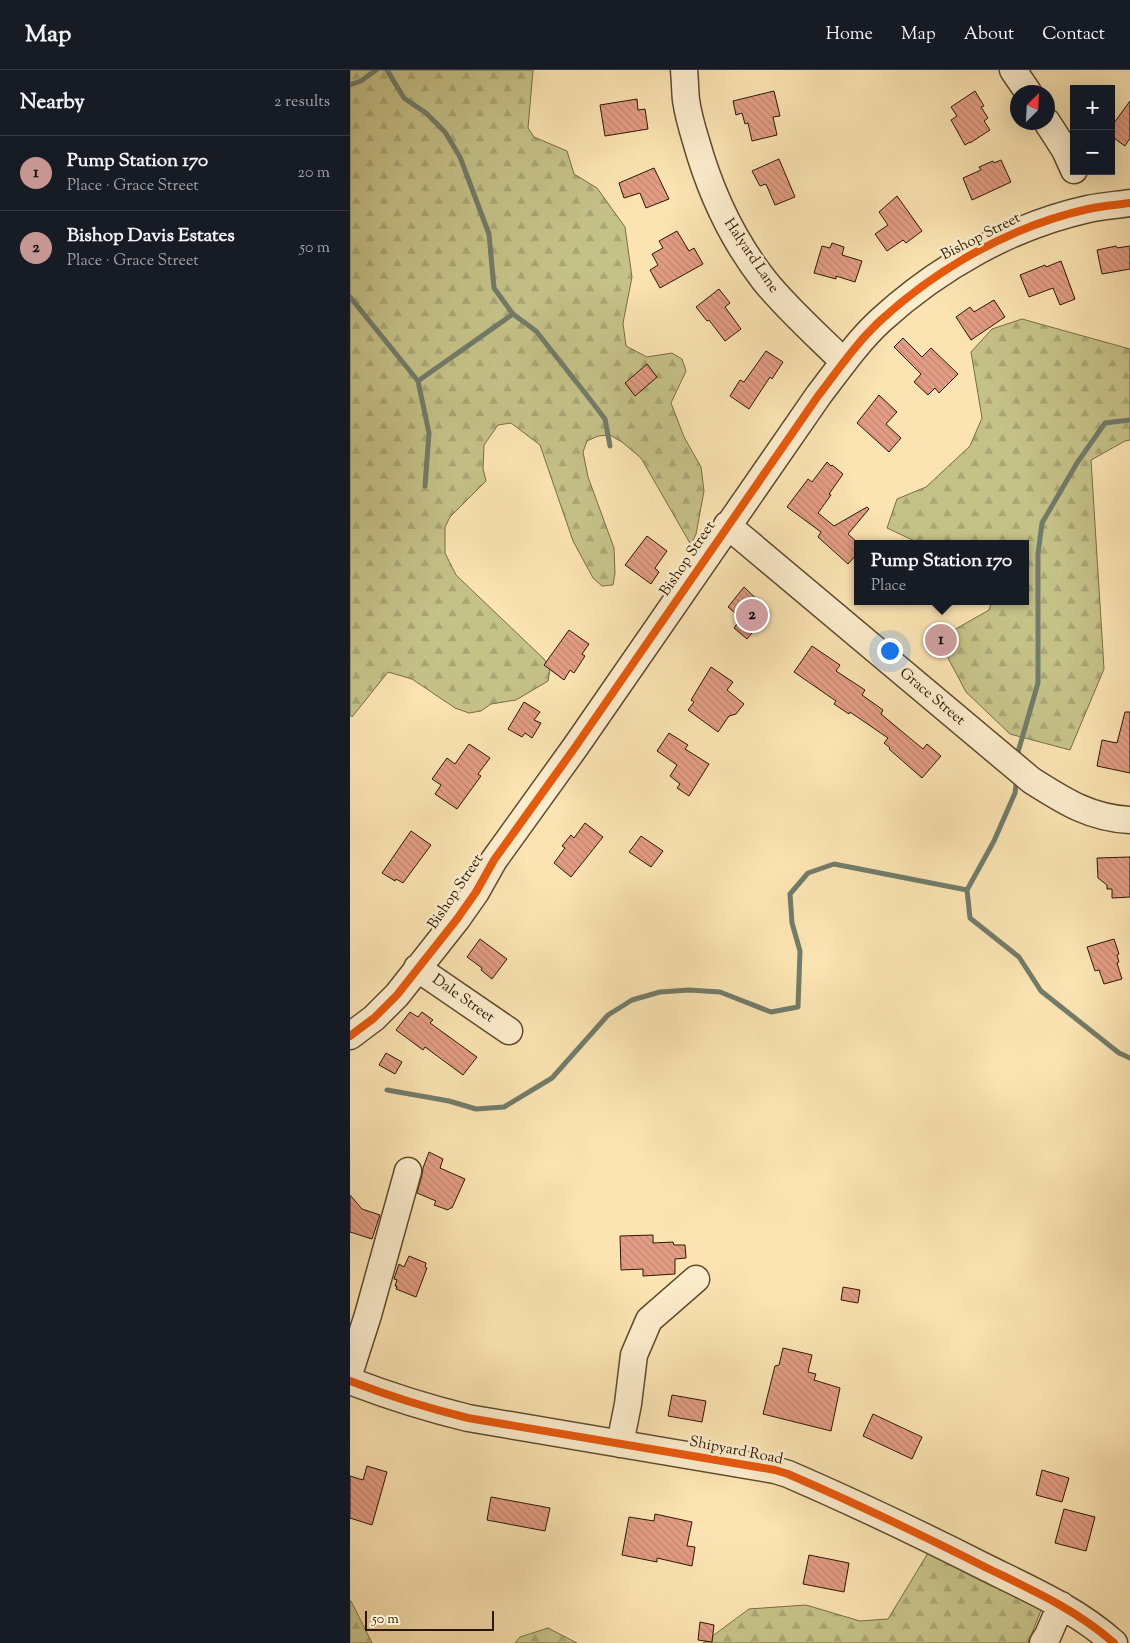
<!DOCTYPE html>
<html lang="en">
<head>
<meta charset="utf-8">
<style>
	:root { --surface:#171b24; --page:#242831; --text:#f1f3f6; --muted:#9ea1a6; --line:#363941; --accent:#c59692 }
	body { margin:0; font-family:"Sorts Mill Goudy",serif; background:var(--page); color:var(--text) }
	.controls { position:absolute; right:15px; top:15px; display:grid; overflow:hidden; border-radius:0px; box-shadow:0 5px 20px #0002 }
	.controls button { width:45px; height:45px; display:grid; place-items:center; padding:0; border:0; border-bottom:1px solid var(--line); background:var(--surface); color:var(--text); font:25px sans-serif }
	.compass { position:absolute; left:660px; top:15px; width:45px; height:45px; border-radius:50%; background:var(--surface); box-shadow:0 5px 20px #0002; rotate:24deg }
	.scale { position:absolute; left:15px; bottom:12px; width:129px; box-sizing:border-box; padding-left:5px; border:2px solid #2b1800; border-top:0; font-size:14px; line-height:18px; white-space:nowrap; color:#2b1800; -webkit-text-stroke:4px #fcedcd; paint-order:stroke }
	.you { position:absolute; left:539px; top:580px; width:18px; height:18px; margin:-12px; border:4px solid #fff; border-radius:50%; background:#1a73e8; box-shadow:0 0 0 8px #1a73e833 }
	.badge { display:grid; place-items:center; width:32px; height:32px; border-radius:50%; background:var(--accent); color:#111; font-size:16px; font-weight:700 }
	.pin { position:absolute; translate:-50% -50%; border:2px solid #fff; box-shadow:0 1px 5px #0006 }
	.popup { position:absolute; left:504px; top:470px; width:175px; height:65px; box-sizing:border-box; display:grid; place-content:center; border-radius:0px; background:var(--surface); filter:drop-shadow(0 1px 4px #0005); font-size:16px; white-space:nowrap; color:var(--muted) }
	.popup b { font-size:19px; color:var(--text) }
	.popup::after { content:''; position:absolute; left:50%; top:100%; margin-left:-10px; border:10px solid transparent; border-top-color:var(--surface) }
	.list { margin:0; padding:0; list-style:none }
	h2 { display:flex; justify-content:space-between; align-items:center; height:65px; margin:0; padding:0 20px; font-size:21px }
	h2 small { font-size:16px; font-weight:400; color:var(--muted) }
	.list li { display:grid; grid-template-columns:32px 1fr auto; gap:15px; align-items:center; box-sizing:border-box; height:75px; padding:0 20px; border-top:1px solid var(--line) }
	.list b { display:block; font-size:19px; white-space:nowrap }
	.list p { margin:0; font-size:16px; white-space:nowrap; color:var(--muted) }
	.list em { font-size:16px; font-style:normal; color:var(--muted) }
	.map { position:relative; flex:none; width:780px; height:1573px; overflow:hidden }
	header { display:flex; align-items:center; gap:30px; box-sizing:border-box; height:70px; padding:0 25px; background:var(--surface); border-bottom:1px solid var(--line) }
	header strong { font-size:24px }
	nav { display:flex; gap:28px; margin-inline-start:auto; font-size:18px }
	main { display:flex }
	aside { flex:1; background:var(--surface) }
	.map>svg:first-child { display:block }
	.forest { fill:url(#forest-firs); stroke:#786d44 }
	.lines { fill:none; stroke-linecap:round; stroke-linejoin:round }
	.stream { stroke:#717c6a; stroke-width:5 }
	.building { fill:url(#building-back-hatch); stroke:#2b1800 }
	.minor-casing { stroke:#5f4b2c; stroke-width:29 }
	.minor { stroke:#fcedcd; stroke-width:26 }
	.cycleway-casing { stroke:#fcedcd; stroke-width:11 }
	.cycleway { stroke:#e8590c; stroke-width:8 }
	.labels { text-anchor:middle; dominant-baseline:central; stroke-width:5; stroke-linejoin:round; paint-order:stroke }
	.street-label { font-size:15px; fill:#2b1800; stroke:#fcedcd }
</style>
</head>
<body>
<header>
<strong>Map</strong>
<nav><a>Home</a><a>Map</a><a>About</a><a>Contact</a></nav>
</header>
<main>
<aside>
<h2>Nearby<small>2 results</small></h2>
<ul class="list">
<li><span class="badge">1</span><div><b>Pump Station 170</b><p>Place · Grace Street</p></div><em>20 m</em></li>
<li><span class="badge">2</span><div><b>Bishop Davis Estates</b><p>Place · Grace Street</p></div><em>50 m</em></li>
</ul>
</aside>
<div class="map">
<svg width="780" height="1573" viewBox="0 0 780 1573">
	<defs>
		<pattern id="forest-firs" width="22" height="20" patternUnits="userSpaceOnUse" patternTransform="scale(1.25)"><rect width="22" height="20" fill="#c5c288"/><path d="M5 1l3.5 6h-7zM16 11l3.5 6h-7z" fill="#a9a674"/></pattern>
		<pattern id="building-back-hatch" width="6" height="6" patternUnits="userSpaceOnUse" patternTransform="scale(1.25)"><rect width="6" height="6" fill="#e39d84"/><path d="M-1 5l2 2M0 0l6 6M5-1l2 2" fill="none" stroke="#c38670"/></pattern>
	</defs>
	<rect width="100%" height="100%" fill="#fbe4b2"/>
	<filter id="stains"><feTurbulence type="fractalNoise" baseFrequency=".004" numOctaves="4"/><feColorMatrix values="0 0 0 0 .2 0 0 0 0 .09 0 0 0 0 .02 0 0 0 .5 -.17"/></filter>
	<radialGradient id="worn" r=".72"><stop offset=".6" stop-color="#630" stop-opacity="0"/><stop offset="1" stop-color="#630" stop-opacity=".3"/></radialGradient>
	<path class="forest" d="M 0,0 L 183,0 L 178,58 L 184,67 L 217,81 L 224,104 L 247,118 L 275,157 L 282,207 L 273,253 L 276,276 L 297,287 L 322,283 L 332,289 L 336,301 L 321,333 L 334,367 L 351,397 L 354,421 L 346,464 L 341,475 L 291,388 L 272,372 L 260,365 L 248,366 L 237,371 L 233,382 L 238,407 L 264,478 L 265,503 L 263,515 L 252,516 L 243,508 L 223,471 L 190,375 L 161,353 L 148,355 L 134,375 L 133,399 L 136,411 L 100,447 L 95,457 L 95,483 L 106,505 L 194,589 L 200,599 L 198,611 L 166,630 L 141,634 L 131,641 L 119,643 L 105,638 L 62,609 L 38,602 L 2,647 L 0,645 Z
		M 672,249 L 780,279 L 780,370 L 775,371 L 741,390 L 754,599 L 720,680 L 660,664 L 616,622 L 588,569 L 639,540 L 642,531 L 675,531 L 675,474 L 571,474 L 537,458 L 547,429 L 576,417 L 620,376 L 632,348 L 621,282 L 642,259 Z
		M 578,1483 L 692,1538 L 678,1573 L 353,1573 L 399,1539 L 456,1535 L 510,1551 L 538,1549 Z
		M 0,1531 L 1,1531 L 22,1573 L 0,1573 Z
		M 198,1558 L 227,1573 L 165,1573 L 170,1567 Z"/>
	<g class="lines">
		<path class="stream" d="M 37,0 L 54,28 L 76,43 L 95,62 L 110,87 L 139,164 L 144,218 L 163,244 L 186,261 L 239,328 L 255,349 L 260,376
			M 0,15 L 11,11 L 26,0
			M 0,227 L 68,311 L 79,363 L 75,416
			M 68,311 L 163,244
			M 668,682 L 688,613 L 688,484 L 692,453 L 727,393 L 755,353 L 780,350
			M 666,715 L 665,723 L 644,771 L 617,820 L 620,848 L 669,887 L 691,921 L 769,983 L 780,988
			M 37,1020 L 99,1031 L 126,1039 L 154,1037 L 202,1008 L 258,945 L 282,930 L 310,922 L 339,920 L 370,922 L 421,942 L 448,937 L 450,881 L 442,853 L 440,824 L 458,803 L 484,794 L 617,820"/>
	</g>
	<path class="building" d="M 424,21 L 430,46 L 423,47 L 427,65 L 402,71 L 398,53 L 395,54 L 392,43 L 386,45 L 383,31 Z
		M 625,21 L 634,36 L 631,37 L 638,48 L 634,51 L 640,60 L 620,73 L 620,72 L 615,75 L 601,50 L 607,46 L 601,37 Z
		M 287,29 L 288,40 L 295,39 L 298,59 L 255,66 L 250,35 Z
		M 780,31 L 780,68 L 775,76 L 761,66 L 761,57 Z
		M 429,89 L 445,127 L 425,135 L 416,114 L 410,116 L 402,101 Z
		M 651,90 L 661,112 L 622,130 L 613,108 L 631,100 L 629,97 L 643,91 L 644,93 Z
		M 304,98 L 319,129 L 296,138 L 290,123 L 274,128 L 269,113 Z
		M 547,126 L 572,161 L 556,173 L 553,170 L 537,181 L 525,164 L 538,155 L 529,142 Z
		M 327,161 L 339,181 L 344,178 L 353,194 L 310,218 L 300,200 L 308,195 L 302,184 L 313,178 L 309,171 Z
		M 482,173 L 494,177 L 492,185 L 512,191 L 505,212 L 486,206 L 486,209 L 464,203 L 472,176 L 480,178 Z
		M 766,176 L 767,178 L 780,176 L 780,199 L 752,204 L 747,180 Z
		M 711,191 L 725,229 L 710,235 L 703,218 L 679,227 L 670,205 L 695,195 L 696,197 Z
		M 369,219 L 380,233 L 375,237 L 391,259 L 375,271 L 359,250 L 357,251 L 346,237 Z
		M 644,230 L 655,247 L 621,270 L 606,247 L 620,237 L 624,242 Z
		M 553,268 L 572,287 L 581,278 L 608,304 L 589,323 L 585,318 L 578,325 L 564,312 L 571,304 L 544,277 Z
		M 416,281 L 433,292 L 422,309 L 420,307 L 399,339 L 380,326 L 390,310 L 394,312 Z
		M 297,294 L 307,307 L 285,326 L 275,313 Z
		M 529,325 L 547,342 L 536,354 L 551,368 L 539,382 L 507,353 Z
		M 477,392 L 481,396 L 482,395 L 493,404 L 479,424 L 481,425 L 468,443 L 484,456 L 517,437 L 519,439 L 498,464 L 507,472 L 507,484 L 498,494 L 468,467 L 471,462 L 437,437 L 458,409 L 462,412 Z
		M 297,466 L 317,481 L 305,498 L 309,502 L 301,514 L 275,495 Z
		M 394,517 L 420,542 L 397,569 L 384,558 L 391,548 L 378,537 Z
		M 219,560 L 239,574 L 232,584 L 235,586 L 224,603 L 220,600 L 214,610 L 194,595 Z
		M 462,576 L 490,595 L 486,601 L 515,620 L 512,625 L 533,640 L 531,644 L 573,679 L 577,674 L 591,686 L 572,708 L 539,679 L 540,678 L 534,673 L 538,668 L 500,642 L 499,644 L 484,634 L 486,631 L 444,602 Z
		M 361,597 L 383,612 L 377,620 L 394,634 L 386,644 L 379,646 L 368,662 L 338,640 L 344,632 L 341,630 Z
		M 174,632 L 190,642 L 184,650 L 191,653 L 182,668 L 175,663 L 172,667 L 158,659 Z
		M 775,642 L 780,642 L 780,703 L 747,696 L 752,670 L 767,673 Z
		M 319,663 L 338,675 L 335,679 L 359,694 L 339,726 L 327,718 L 330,714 L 320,706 L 327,695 L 307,681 Z
		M 119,674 L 140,688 L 128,704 L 131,706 L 107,739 L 85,724 L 91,715 L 82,709 L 97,688 L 105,694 Z
		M 235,753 L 253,767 L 221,807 L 204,793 L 215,778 L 212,776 L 221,765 L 224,768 Z
		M 61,761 L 81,775 L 53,813 L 46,809 L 45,811 L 32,803 Z
		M 291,766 L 313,781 L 301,797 L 279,782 Z
		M 780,787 L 780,827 L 762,828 L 762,819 L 757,819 L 757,815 L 748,808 L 747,788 Z
		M 130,869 L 157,889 L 142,909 L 131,900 L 132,898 L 117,887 Z
		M 764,869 L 769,884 L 767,885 L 769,892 L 767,893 L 772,909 L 754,914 L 749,900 L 745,901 L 737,877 Z
		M 60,942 L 68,947 L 72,942 L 83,950 L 80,953 L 127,987 L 113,1005 L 75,977 L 73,980 L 46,960 Z
		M 36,983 L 52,992 L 45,1004 L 29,995 Z
		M 79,1082 L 93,1089 L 90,1098 L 115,1109 L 102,1138 L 100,1138 L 98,1140 L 84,1135 L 86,1131 L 67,1123 L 72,1105 L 73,1098 Z
		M 0,1125 L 12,1139 L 30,1145 L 22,1169 L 0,1162 Z
		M 303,1165 L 303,1173 L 323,1172 L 324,1175 L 335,1175 L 336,1188 L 325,1189 L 325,1204 L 293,1206 L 293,1199 L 271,1200 L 270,1166 Z
		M 59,1186 L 76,1193 L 75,1197 L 77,1198 L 66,1227 L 46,1219 L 47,1216 L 45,1216 L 47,1210 L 44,1209 L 49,1194 L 54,1197 Z
		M 493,1217 L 510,1220 L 508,1233 L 491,1230 Z
		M 433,1278 L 462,1285 L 458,1302 L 466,1304 L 464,1310 L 490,1318 L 481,1361 L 413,1344 L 425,1296 L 429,1295 Z
		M 322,1325 L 356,1331 L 352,1352 L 318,1346 Z
		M 523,1344 L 572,1367 L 562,1389 L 513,1366 Z
		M 17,1396 L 37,1402 L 22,1455 L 0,1448 L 0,1406 L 13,1410 Z
		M 692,1400 L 719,1408 L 712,1432 L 686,1425 Z
		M 141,1427 L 200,1438 L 195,1461 L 137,1450 Z
		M 714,1439 L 745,1447 L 736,1481 L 705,1473 Z
		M 305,1444 L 342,1452 L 337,1476 L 345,1477 L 342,1496 L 307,1488 L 307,1492 L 272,1485 L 279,1447 L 304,1451 Z
		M 459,1485 L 499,1493 L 494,1522 L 453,1514 Z
		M 350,1552 L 364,1555 L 362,1572 L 348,1570 Z"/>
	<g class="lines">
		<defs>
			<path id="minor" d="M 334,0 C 335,10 335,20 336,30 C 338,44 342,58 346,71 C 360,121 382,169 414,210 C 438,240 467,265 494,292
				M 663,0 L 678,22
				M 697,52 L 715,80 L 724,100
				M 377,455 L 681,710 C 714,731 740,748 780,750
				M 67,898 L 159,961
				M 0,966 L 24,948 L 47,925 L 107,849 L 126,822 L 144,790 L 226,676 L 468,326 C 488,300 507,272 531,250 C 589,197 662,156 738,139 C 752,136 766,135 780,133
				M 0,1301 L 18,1245 L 58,1101
				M 0,1311 C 39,1326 77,1338 118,1348 L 425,1400 L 438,1404 C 505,1433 572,1465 637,1498 C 682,1520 727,1540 764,1573
				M 270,1374 L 278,1334 L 284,1285 L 299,1250 L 346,1209
				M 693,1573 L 698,1565 L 711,1535"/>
		</defs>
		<use href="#minor" class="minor-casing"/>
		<use href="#minor" class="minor"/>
		<defs>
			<path id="cycleway" d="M 0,966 L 24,948 L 47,925 L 107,849 L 126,822 L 144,790 L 226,676 L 468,326 C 488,300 507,272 531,250 C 589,197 662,156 738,139 C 752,136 766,135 780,133
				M 0,1311 C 39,1326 77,1338 118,1348 L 425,1400 L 438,1404 C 505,1433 572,1465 637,1498 C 682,1520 727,1540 764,1573"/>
		</defs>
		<use href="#cycleway" class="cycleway-casing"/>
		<use href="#cycleway" class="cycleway"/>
	</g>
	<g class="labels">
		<g class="street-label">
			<text transform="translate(631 167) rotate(-27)">Bishop Street</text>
			<text transform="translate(401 186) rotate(56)">Halyard Lane</text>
			<text transform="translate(338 489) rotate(-56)">Bishop Street</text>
			<text transform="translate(582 627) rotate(40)">Grace Street</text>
			<text transform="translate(106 822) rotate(-56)">Bishop Street</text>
			<text transform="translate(113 929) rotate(35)">Dale Street</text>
			<text transform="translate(386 1381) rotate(11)">Shipyard Road</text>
		</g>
	</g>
	<rect width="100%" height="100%" filter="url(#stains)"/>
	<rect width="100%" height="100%" fill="url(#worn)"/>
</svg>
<div class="controls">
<button>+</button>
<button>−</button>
</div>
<svg class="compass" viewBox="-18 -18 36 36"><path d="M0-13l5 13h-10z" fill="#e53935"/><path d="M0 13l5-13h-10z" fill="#9ea1a6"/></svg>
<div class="scale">50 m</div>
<div class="you"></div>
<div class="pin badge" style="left:591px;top:570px">1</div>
<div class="popup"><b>Pump Station 170</b>Place</div>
<div class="pin badge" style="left:402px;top:545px">2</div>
</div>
</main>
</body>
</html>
